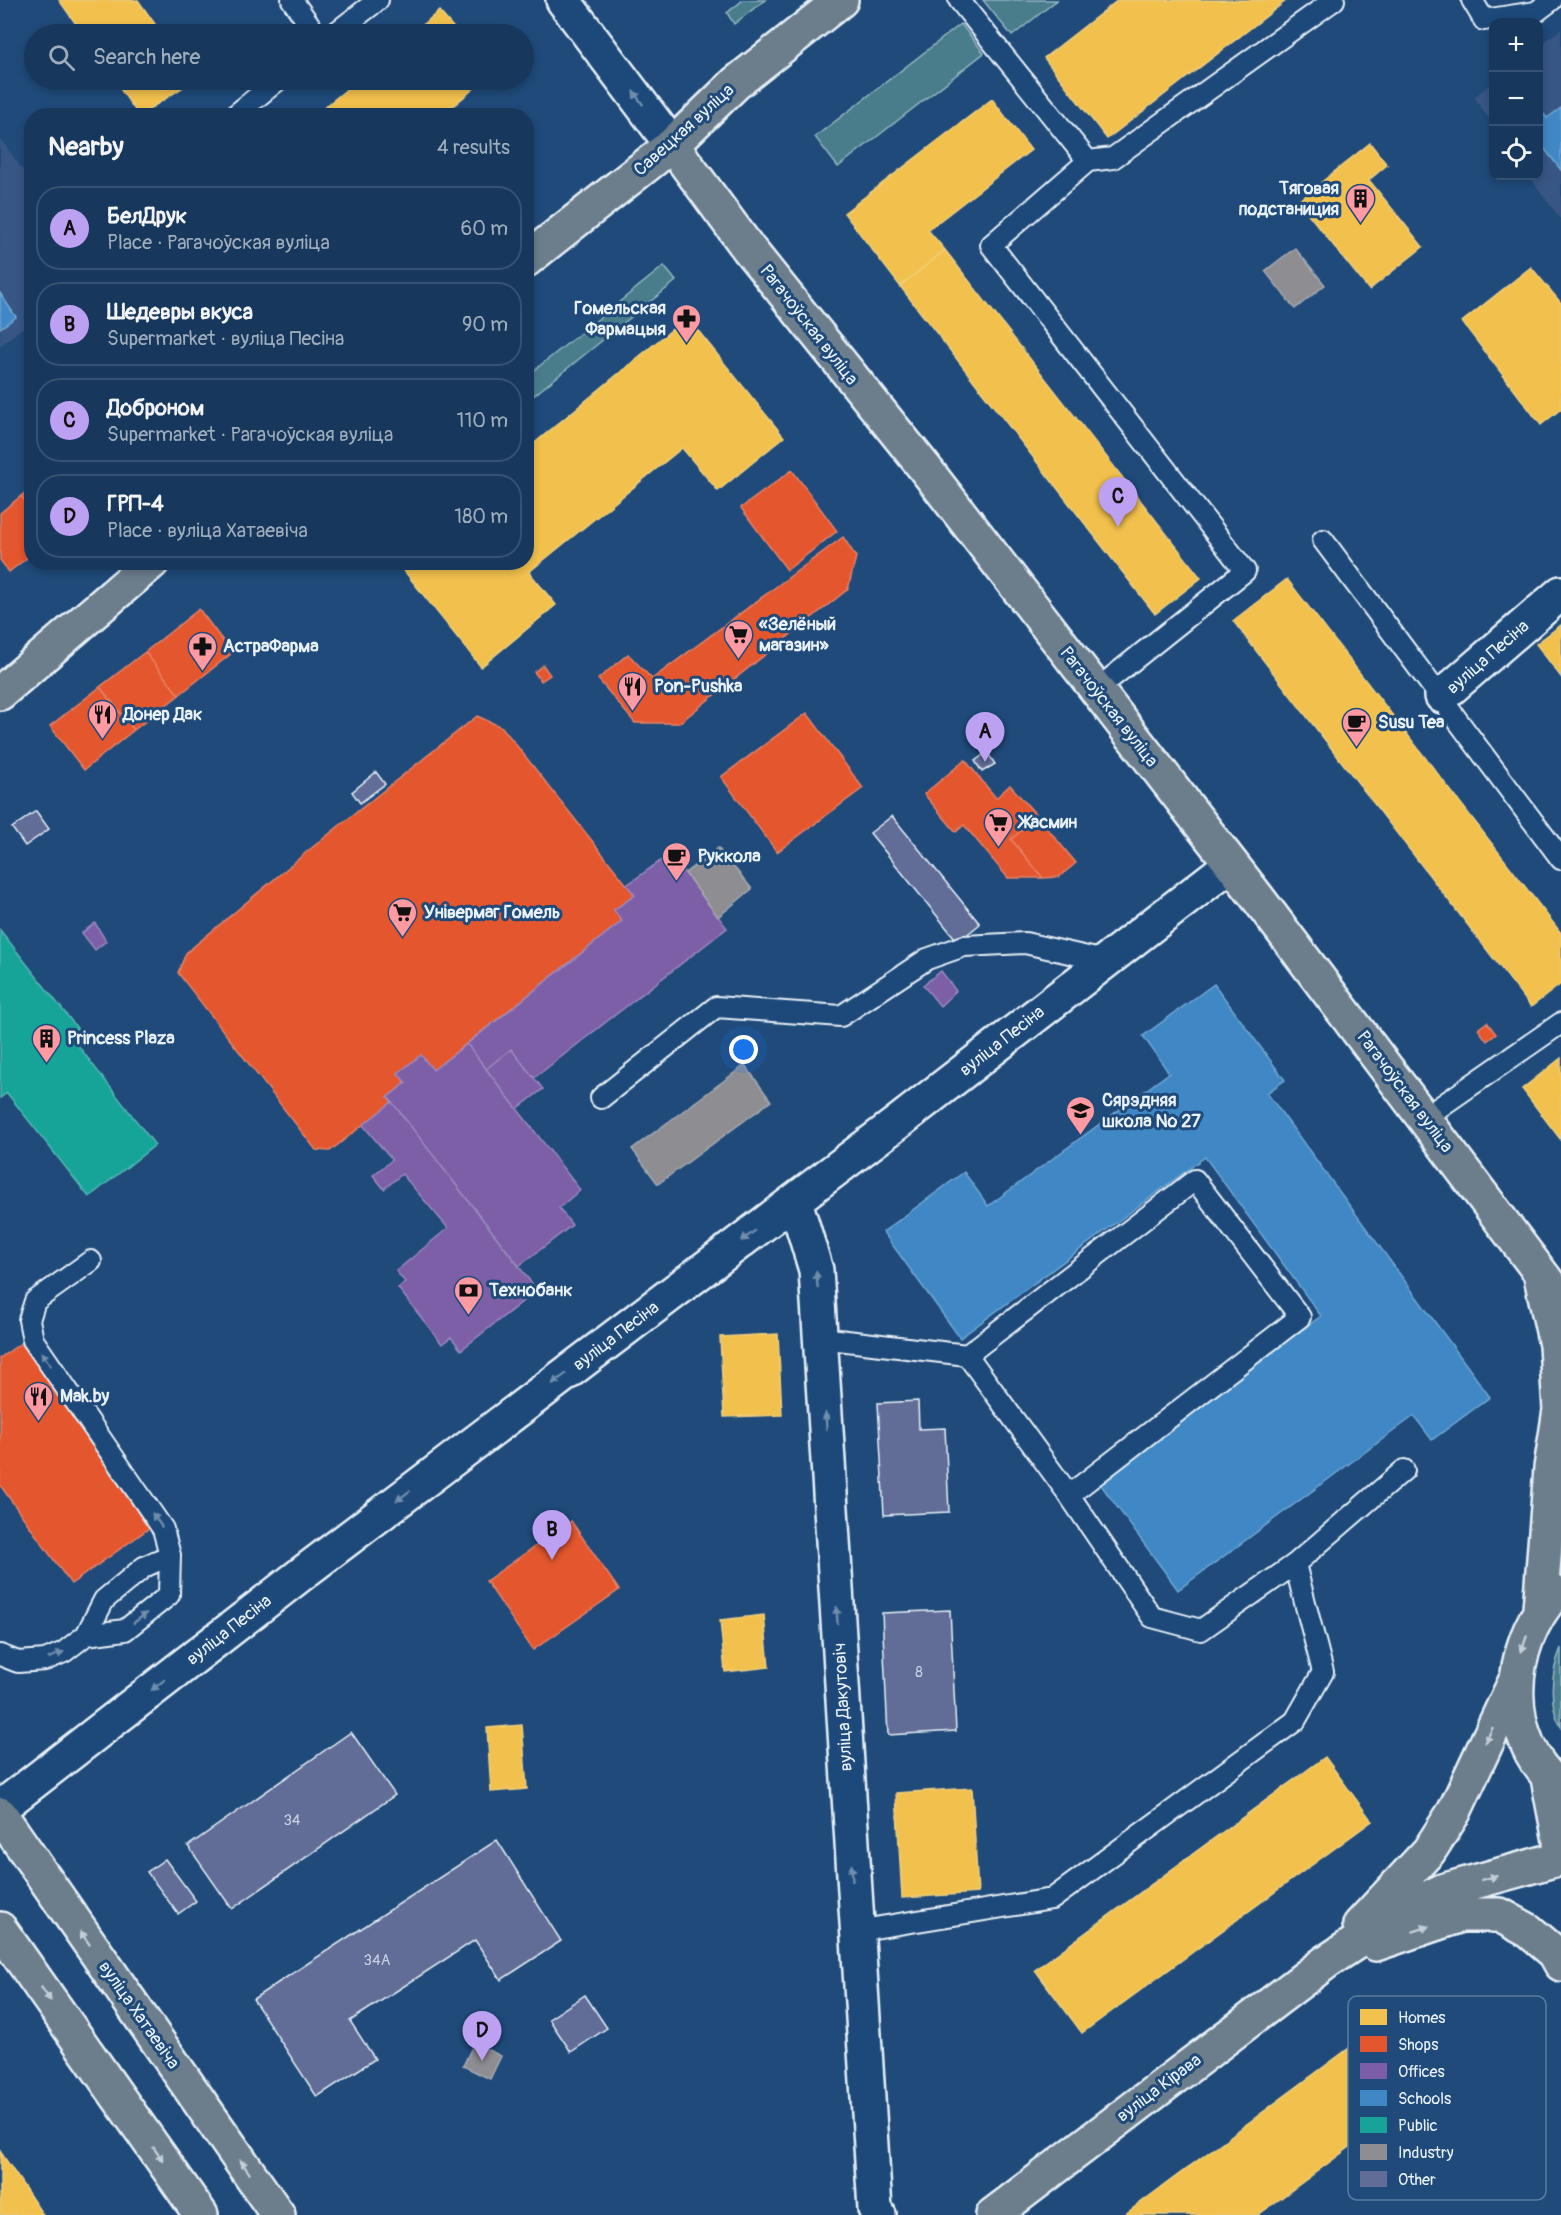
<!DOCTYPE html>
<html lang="en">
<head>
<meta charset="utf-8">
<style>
	:root { --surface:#17385c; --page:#203f62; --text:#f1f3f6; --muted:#9eacbb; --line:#365272; --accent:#bca0f2 }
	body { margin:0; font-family:Pangolin,sans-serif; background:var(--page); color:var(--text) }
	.controls { position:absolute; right:18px; top:18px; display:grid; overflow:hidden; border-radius:12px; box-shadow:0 3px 9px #0003 }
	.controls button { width:54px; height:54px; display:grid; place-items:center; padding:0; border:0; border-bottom:2px solid var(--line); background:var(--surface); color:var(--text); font:30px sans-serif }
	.you { position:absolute; left:744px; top:1050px; width:21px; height:21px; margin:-15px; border:4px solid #fff; border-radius:50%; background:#1a73e8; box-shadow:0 0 0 9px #1a73e833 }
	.badge { display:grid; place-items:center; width:39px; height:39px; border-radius:50%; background:var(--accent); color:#111; font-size:20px; font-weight:700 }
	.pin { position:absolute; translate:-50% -50px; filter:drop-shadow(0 2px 3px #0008) }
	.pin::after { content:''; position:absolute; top:32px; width:21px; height:18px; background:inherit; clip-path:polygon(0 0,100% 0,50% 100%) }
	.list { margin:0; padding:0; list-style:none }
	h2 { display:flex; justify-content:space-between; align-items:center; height:78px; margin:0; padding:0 24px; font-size:26px }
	h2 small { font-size:20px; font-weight:400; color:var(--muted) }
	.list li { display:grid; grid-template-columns:39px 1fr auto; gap:18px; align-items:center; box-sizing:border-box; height:84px; margin:0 12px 12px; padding:0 12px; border:2px solid var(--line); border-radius:24px }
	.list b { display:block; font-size:22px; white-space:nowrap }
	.list p { margin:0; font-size:20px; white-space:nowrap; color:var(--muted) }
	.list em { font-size:20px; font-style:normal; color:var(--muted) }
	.icon { flex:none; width:33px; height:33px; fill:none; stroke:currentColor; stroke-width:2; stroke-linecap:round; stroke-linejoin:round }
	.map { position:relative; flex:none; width:1561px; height:2215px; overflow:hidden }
	.search { position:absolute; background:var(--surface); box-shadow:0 3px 9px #0003; left:24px; top:24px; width:510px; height:66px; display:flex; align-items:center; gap:15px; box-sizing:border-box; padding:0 21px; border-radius:33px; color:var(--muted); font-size:22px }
	.panel { position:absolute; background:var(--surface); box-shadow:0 3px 9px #0003; left:24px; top:108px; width:510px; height:462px; border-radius:24px }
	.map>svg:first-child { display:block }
	.built { fill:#375785 }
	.green { fill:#487d8b; stroke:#98b7c2; stroke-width:1.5 }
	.homes { fill:#f2c14e; stroke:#efcf81; stroke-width:1.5 }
	.shops { fill:#e4572e; stroke:#e5856b; stroke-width:1.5 }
	.offices { fill:#7b5ea7; stroke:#9c8abf; stroke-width:1.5 }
	.schools { fill:#3f88c5; stroke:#72a8d4; stroke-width:1.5 }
	.public { fill:#17a398; stroke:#56bab5; stroke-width:1.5 }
	.industry { fill:#8d8d92; stroke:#a8abb1; stroke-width:1.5 }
	.building { fill:#626d97; stroke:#e8f1f8; stroke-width:1.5 }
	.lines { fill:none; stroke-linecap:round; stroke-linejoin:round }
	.service-casing { stroke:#e8f1f8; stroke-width:24 }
	.minor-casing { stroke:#e8f1f8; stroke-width:38 }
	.primary-casing { stroke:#e8f1f8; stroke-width:38 }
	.service { stroke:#1f4a7a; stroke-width:20 }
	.minor { stroke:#1f4a7a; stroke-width:33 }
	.primary { stroke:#6c7d8c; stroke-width:33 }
	.oneway { fill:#6f8dac }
	.oneway2 { fill:#c3ced8 }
	.labels { text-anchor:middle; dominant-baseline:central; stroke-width:6; stroke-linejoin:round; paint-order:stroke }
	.number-label { font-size:15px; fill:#c6d0e0 }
	.street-label { font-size:18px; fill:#e8f1f8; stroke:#1f4a7a }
	.poi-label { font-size:18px; font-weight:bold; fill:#e8f1f8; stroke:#1f4a7a; text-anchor:start }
	.key { fill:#1f4a7a; stroke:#5b7ca0; stroke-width:1.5 }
	.key-label { font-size:16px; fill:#e8f1f8 }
</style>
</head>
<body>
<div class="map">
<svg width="1561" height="2215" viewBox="0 0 1561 2215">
	<rect width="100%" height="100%" fill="#1f4a7a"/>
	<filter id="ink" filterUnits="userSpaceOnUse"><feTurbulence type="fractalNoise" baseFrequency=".0167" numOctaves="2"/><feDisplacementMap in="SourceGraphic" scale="12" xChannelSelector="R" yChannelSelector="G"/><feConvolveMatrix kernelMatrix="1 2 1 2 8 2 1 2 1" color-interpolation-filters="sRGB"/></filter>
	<g filter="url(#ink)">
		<path class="built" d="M 1561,29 L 1561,220 L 1529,176 L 1538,176 L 1539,46 Z
			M 1493,82 L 1493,125 L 1474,97 Z
			M 0,138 L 32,183 L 31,321 L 0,346 Z"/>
		<path class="green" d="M 743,0 L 765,0 L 734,24 L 727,13 Z
			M 983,0 L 1057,0 L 1012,36 Z
			M 961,24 L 984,53 L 838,167 L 815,137 Z
			M 664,266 L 676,281 L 527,401 L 527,376 Z
			M 1561,1648 L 1561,1727 C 1548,1704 1551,1672 1561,1648 Z"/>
		<path class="homes" d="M 59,0 L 138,0 L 162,34 L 83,34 Z
			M 1118,0 L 1287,0 L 1107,139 L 1044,58 Z
			M 439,11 L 459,34 L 412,34 Z
			M 114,80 L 194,80 L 139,116 Z
			M 358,80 L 484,80 L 441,116 L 314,116 Z
			M 992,99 L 1031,150 L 928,230 L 945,250 L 900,286 L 844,213 Z
			M 1370,143 L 1387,165 L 1369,180 L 1423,247 L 1369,290 L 1298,201 Z
			M 945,250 L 1201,578 L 1155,614 L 900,286 Z
			M 1531,267 L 1561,303 L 1561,409 L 1541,425 L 1462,322 Z
			M 687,317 L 784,437 L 718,491 L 682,448 L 529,572 L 556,605 L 481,667 L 397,562 L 526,562 L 526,450 Z
			M 1287,579 L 1561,933 L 1561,984 L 1531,1007 L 1233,621 Z
			M 1561,625 L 1561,677 L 1536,644 Z
			M 1561,1058 L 1561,1140 L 1522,1089 Z
			M 778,1334 L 782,1415 L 724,1417 L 720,1337 Z
			M 764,1615 L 769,1667 L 725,1672 L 720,1620 Z
			M 522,1725 L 527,1789 L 491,1792 L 487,1728 Z
			M 1325,1757 L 1372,1821 L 1082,2033 L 1035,1970 Z
			M 972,1788 L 978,1893 L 902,1898 L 896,1793 Z
			M 1410,2003 L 1458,2067 L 1319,2170 L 1258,2215 L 1124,2215 Z
			M 0,2151 L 43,2215 L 0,2215 Z"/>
		<path class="shops" d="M 792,470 L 837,531 L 787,570 L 741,508 Z
			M 32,488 L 32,509 L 21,496 Z
			M 21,496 L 32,509 L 32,554 L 9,572 L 0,560 L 0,513 Z
			M 843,537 L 856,557 L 848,589 L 679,723 L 635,723 L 598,679 L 628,654 L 652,679 Z
			M 199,609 L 232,653 L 179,695 L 145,652 Z
			M 145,652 L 179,695 L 134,730 L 100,687 Z
			M 543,665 L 550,675 L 541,681 L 534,672 Z
			M 100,687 L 134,730 L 84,770 L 50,726 Z
			M 807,713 L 863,788 L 777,852 L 721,777 Z
			M 477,716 L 502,727 L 635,895 L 614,910 L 622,921 L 433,1070 L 421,1055 L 398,1073 L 406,1083 L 388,1097 L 392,1102 L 330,1151 L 316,1150 L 178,973 L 186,953 L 309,850 Z
			M 965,760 L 996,798 L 1010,785 L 1038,817 L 1011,839 L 1043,878 L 1008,878 L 964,825 L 956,832 L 924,794 Z
			M 1038,817 L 1076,863 L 1059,877 L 1043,878 L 1011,839 Z
			M 1487,1022 L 1496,1034 L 1487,1041 L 1478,1029 Z
			M 21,1343 L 152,1526 L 71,1584 L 0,1485 L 0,1358 Z
			M 571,1521 L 619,1590 L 533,1650 L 486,1581 Z"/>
		<path class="offices" d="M 670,854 L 727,928 L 534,1078 L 511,1049 L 486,1069 L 467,1044 L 622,921 L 614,910 L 635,895 L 627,885 Z
			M 95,923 L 106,941 L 95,950 L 82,933 Z
			M 941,971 L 956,991 L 940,1006 L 923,985 Z
			M 467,1044 L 580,1190 L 559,1208 L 572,1225 L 519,1266 L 388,1097 L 406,1083 L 398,1073 L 421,1055 L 433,1070 Z
			M 511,1049 L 543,1089 L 517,1109 L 486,1069 Z
			M 392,1102 L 537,1290 L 461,1350 L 451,1337 L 442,1344 L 398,1288 L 405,1282 L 396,1271 L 448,1228 L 402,1174 L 384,1189 L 373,1175 L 392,1160 L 363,1125 Z"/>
		<path class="schools" d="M 1538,107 L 1547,118 L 1561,108 L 1561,170 L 1544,148 L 1538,152 Z
			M 0,293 L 16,317 L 0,328 Z
			M 1214,984 L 1285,1080 L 1267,1093 L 1490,1397 L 1432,1440 L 1414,1416 L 1178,1590 L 1098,1481 L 1321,1316 L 1205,1157 L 960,1338 L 883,1232 L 964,1172 L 988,1206 L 1169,1073 L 1143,1036 Z"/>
		<path class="public" d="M 0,930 L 77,1028 L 69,1034 L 155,1145 L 89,1197 L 7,1093 L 0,1098 Z"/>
		<path class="industry" d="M 1295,248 L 1325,285 L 1295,309 L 1265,271 Z
			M 718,848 L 752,889 L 718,917 L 685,873 Z
			M 745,1065 L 771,1101 L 658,1184 L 632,1149 Z
			M 474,2043 L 501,2056 L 490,2079 L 463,2066 Z"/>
		<path class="building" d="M 987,752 L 995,764 L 982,772 L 975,761 Z
			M 376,772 L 385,784 L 360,803 L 352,792 Z
			M 36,811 L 49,829 L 25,846 L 12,828 Z
			M 892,816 L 980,924 L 958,942 L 870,833 Z
			M 918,1401 L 919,1429 L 945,1428 L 949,1512 L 884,1515 L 878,1403 Z
			M 950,1610 L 956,1731 L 888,1735 L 882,1613 Z
			M 351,1732 L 395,1795 L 232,1909 L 188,1846 Z
			M 497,1840 L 561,1941 L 501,1980 L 475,1940 L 350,2021 L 375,2059 L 317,2097 L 253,1999 Z
			M 165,1859 L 196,1901 L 178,1914 L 147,1872 Z
			M 585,1995 L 607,2028 L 571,2052 L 549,2019 Z"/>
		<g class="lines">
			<defs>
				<path id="service" d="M 292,0 L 316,34
					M 959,0 L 1088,161 L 991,245 L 1245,571 L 1096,690
					M 1472,0 L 1484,20 L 1536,12 L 1552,0
					M 334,34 L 378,0
					M 234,116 L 278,80
					M 1088,161 L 1113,158 L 1334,0
					M 1323,540 L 1561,859
					M 601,1098 L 716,1007 L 841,1016 L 927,959 L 964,946 L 1025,943 L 1105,961
					M 1424,1118 L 1561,1023
					M 821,1338 L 967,1355 L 1069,1495 L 1152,1617 L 1201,1630 L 1295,1564
					M 967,1355 L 1195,1180 L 1300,1317 L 1069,1495
					M 86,1635 L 125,1630 L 169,1595 L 170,1555
					M 0,1655 L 18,1662 L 45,1660 L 64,1652 L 86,1635 L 104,1600 L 144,1567 L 170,1555 L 163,1529 L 33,1340 L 29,1320 L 35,1301 L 91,1261
					M 856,1931 L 1052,1899 L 1295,1721 L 1323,1672 L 1295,1564 L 1404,1470"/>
				<path id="minor" d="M 563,0 L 672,145
					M 1442,696 L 1561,593
					M 795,1201 L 816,1270 L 875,2209 L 879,2215
					M 0,1808 L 304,1572 L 897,1123 L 1231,864"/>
				<path id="primary" d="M 672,145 L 748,248 L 924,467 L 1257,897 L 1561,1300
					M 526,260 L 672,145 L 736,83 L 841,0
					M 0,693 L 152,562
					M 1555,1593 C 1505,1647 1501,1740 1561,1788
					M 1540,1609 L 1551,1468 L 1560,1410 L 1556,1345 L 1541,1277
					M 1548,1778 L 1561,1846
					M 0,1814 L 278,2215
					M 1360,1925 L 1429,1851 L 1454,1812 L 1515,1682
					M 0,1929 L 201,2215
					M 1376,1944 L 1461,1915 L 1500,1915 L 1529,1931 L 1555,1953 L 1561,1964
					M 993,2215 L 1326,1962 L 1415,1904 L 1442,1891 L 1561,1858"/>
			</defs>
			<use href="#service" class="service-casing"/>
			<use href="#minor" class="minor-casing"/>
			<use href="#primary" class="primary-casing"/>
			<use href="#service" class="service"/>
			<use href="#minor" class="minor"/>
			<use href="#primary" class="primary"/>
		</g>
		<defs><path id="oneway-solid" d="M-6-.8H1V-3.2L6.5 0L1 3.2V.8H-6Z" transform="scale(1.5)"/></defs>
		<g class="oneway">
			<use href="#oneway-solid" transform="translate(638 98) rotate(-126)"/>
			<use href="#oneway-solid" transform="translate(748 1236) rotate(143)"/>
			<use href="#oneway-solid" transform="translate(817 1280) rotate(-95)"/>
			<use href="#oneway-solid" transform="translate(46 1359) rotate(-124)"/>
			<use href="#oneway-solid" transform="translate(559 1379) rotate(143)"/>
			<use href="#oneway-solid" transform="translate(826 1421) rotate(-93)"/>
			<use href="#oneway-solid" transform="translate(403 1496) rotate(143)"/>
			<use href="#oneway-solid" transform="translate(157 1520) rotate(-125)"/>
			<use href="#oneway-solid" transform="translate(837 1615) rotate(-93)"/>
			<use href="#oneway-solid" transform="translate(140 1618) rotate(-38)"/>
			<use href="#oneway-solid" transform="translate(56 1655) rotate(-23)"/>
			<use href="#oneway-solid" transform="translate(158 1685) rotate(142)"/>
			<use href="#oneway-solid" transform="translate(852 1873) rotate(-93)"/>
		</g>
		<g class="oneway2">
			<use href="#oneway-solid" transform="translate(1524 1644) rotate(109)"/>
			<use href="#oneway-solid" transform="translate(1489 1735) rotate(116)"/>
			<use href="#oneway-solid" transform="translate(1489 1878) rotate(-14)"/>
			<use href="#oneway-solid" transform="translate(1421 1929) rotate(-19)"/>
			<use href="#oneway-solid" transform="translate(85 1938) rotate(-125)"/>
			<use href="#oneway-solid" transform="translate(46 1994) rotate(55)"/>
			<use href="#oneway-solid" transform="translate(158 2154) rotate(55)"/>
			<use href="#oneway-solid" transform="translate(245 2167) rotate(-125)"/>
		</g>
	</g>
	<defs>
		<symbol id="building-pin" viewBox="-11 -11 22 30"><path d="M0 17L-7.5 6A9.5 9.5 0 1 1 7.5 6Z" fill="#ff9aa2" stroke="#1f4a7a"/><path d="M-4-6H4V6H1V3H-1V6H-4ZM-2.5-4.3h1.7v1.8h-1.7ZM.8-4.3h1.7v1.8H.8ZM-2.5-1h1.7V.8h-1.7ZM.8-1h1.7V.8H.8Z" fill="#111"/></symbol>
		<symbol id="pharmacy-pin" viewBox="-11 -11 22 30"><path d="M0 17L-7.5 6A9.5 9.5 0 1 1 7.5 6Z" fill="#ff9aa2" stroke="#1f4a7a"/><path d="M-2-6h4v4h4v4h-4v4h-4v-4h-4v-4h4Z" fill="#111"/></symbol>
		<symbol id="supermarket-pin" viewBox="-11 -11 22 30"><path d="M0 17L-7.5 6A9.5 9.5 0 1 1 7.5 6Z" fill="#ff9aa2" stroke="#1f4a7a"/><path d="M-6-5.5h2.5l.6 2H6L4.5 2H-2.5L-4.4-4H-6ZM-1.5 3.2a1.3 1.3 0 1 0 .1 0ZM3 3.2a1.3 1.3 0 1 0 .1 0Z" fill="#111"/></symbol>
		<symbol id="restaurant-pin" viewBox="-11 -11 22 30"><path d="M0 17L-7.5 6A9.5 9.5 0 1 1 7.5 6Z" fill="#ff9aa2" stroke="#1f4a7a"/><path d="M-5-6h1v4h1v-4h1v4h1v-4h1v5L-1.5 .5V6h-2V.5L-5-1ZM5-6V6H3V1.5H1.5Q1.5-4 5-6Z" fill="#111"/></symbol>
		<symbol id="cafe-pin" viewBox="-11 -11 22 30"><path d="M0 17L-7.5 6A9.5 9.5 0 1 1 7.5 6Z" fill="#ff9aa2" stroke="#1f4a7a"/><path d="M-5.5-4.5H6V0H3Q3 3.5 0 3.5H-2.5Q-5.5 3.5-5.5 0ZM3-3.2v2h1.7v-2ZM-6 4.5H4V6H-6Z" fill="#111"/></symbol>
		<symbol id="school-pin" viewBox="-11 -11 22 30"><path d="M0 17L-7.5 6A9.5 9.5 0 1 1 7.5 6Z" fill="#ff9aa2" stroke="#1f4a7a"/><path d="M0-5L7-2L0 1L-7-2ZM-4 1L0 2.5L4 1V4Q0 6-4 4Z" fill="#111"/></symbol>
		<symbol id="bank-pin" viewBox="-11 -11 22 30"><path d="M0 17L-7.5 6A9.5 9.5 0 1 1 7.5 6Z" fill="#ff9aa2" stroke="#1f4a7a"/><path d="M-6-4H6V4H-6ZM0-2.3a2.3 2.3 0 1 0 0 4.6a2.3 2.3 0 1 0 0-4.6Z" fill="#111"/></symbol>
	</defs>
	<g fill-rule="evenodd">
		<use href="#building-pin" x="1344" y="182" width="33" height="45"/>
		<use href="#pharmacy-pin" x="670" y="302" width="33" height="45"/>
		<use href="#supermarket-pin" x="722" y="618" width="33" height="45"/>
		<use href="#pharmacy-pin" x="186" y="630" width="33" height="45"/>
		<use href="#restaurant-pin" x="616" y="670" width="33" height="45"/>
		<use href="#restaurant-pin" x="86" y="698" width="33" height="45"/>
		<use href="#cafe-pin" x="1340" y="706" width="33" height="45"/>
		<use href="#supermarket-pin" x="982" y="806" width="33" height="45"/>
		<use href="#cafe-pin" x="660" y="840" width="33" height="45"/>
		<use href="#supermarket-pin" x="386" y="896" width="33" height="45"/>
		<use href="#building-pin" x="30" y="1022" width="33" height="45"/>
		<use href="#school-pin" x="1064" y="1094" width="33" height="45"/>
		<use href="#bank-pin" x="452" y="1274" width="33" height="45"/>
		<use href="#restaurant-pin" x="22" y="1380" width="33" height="45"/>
	</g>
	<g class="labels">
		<g class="number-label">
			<text x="919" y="1672">8</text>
			<text x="292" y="1820">34</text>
			<text x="377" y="1960">34А</text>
		</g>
		<g class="street-label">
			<text transform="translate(684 130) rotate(-42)">Савецкая вуліца</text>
			<text transform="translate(809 325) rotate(52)">Рагачоўская вуліца</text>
			<text transform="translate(1488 657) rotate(-41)">вуліца Песіна</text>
			<text transform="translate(1109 707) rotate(52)">Рагачоўская вуліца</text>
			<text transform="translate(1002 1041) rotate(-38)">вуліца Песіна</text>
			<text transform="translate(1405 1092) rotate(53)">Рагачоўская вуліца</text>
			<text transform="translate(616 1336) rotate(-37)">вуліца Песіна</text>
			<text transform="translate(229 1630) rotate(-38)">вуліца Песіна</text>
			<text transform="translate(843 1707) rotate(-93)">вуліца Дакутовіч</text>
			<text transform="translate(139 2015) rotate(55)">вуліца Хатаевіча</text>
			<text transform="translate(1159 2088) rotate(-37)">вуліца Кірава</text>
		</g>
		<g class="poi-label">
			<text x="1339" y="188" text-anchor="end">Тяговая<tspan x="1339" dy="21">подстаниция</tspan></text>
			<text x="666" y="308" text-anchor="end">Гомельская<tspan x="666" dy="21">Фармацыя</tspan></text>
			<text x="759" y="624">«Зелёный<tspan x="759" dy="21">магазин»</tspan></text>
			<text x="223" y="646">АстраФарма</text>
			<text x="654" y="686">Pon-Pushka</text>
			<text x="123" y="714">Донер Дак</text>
			<text x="1378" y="722">Susu Tea</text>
			<text x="1020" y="822">Жасмин</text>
			<text x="698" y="856">Руккола</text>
			<text x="424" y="912">Універмаг Гомель</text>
			<text x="67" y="1038">Princess Plaza</text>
			<text x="1102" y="1100">Сярэдняя<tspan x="1102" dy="21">школа № 27</tspan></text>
			<text x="489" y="1290">Технобанк</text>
			<text x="60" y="1396">Mak.by</text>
		</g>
	</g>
	<rect x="1348" y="1996" width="198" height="204" rx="9" class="key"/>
	<rect x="1360" y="2009" width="27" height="16" fill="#f2c14e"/>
	<rect x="1360" y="2036" width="27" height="16" fill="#e4572e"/>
	<rect x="1360" y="2063" width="27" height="16" fill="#7b5ea7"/>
	<rect x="1360" y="2090" width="27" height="16" fill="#3f88c5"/>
	<rect x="1360" y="2117" width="27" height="16" fill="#17a398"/>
	<rect x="1360" y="2144" width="27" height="16" fill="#8d8d92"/>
	<rect x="1360" y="2171" width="27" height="16" fill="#626d97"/>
	<g class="key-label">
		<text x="1398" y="2023">Homes</text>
		<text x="1398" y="2050">Shops</text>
		<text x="1398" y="2077">Offices</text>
		<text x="1398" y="2104">Schools</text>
		<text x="1398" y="2131">Public</text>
		<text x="1398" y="2158">Industry</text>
		<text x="1398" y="2185">Other</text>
	</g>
</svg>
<div class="controls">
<button>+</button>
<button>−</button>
<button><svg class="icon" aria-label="locate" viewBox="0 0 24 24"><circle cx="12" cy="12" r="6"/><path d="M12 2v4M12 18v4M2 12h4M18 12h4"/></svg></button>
</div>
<div class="you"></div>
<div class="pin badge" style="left:985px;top:762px">A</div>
<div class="pin badge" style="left:552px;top:1560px">B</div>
<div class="pin badge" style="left:1118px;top:527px">C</div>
<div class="pin badge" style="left:482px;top:2061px">D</div>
<div class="search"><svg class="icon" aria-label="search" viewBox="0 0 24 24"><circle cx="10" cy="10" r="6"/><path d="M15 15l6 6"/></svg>Search here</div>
<section class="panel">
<h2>Nearby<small>4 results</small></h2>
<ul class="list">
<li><span class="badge">A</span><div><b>БелДрук</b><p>Place · Рагачоўская вуліца</p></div><em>60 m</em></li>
<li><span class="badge">B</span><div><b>Шедевры вкуса</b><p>Supermarket · вуліца Песіна</p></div><em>90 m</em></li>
<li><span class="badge">C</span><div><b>Доброном</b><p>Supermarket · Рагачоўская вуліца</p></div><em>110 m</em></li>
<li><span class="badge">D</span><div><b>ГРП-4</b><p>Place · вуліца Хатаевіча</p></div><em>180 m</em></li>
</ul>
</section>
</div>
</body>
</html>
